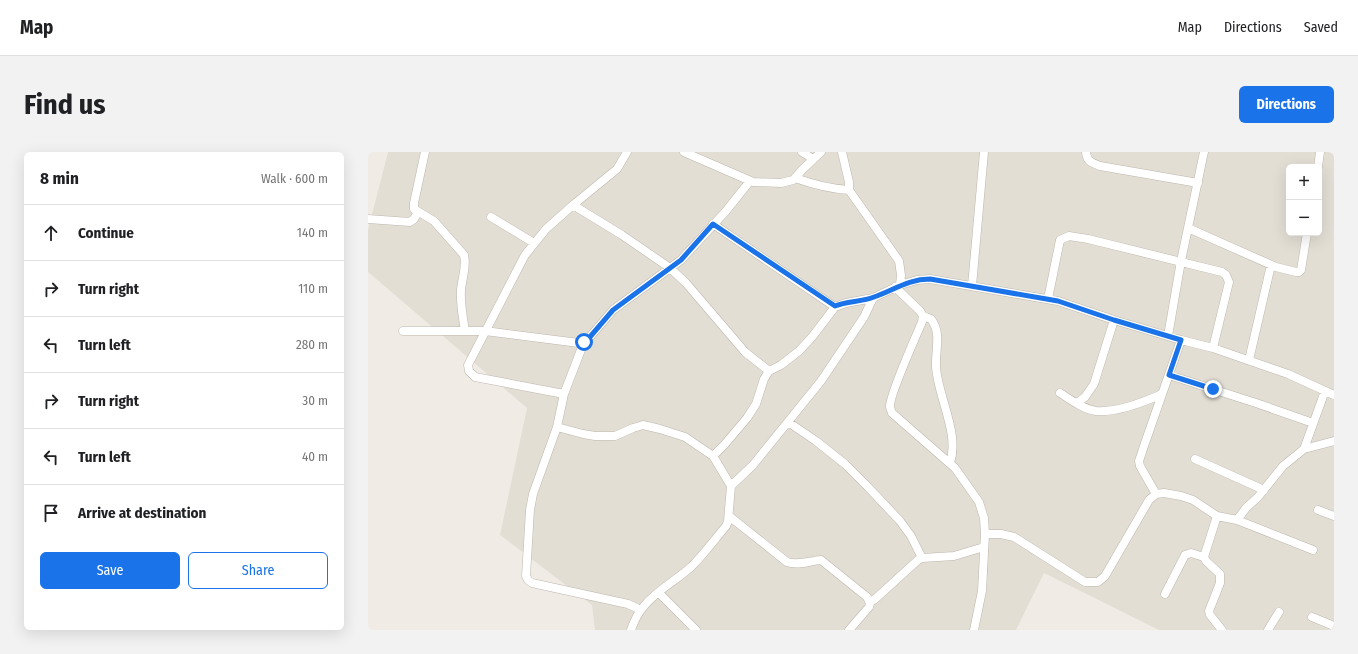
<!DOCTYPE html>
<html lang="en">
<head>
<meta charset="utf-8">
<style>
	:root { --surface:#fff; --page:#f2f2f2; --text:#202124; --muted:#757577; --line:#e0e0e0; --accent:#1a73e8 }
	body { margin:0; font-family:"Fira Sans Condensed",sans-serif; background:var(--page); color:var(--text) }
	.controls { position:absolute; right:12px; top:12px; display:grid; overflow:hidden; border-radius:6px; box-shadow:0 4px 16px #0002 }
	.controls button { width:36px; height:36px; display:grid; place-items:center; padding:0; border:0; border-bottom:1px solid var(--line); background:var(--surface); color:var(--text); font:20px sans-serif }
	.stop { position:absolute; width:12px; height:12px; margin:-9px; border:3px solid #1a73e8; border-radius:50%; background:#fff }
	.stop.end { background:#1a73e8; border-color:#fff; box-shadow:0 1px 4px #0008 }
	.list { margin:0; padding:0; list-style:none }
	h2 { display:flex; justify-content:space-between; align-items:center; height:52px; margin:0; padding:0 16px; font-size:17px }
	h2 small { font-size:13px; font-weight:400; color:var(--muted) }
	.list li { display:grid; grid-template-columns:26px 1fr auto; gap:12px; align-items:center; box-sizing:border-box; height:56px; padding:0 16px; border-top:1px solid var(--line) }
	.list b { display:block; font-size:15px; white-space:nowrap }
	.list em { font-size:13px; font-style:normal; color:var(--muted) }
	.actions { display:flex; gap:8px; padding:12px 16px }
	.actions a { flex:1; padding:9px 0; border:1px solid var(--accent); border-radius:6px; text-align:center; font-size:14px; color:var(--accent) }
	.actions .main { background:var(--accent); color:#fff }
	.icon { flex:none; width:22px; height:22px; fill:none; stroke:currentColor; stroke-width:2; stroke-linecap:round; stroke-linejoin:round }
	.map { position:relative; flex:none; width:966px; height:478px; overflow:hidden; border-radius:6px }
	header { display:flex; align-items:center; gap:24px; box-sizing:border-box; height:56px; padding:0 20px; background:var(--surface); border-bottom:1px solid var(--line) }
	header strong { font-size:19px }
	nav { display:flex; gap:22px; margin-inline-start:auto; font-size:14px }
	.intro { display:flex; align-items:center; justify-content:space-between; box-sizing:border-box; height:96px; padding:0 24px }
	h1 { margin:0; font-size:28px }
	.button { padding:10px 18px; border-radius:6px; background:var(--accent); color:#fff; font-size:14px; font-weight:700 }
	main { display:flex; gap:24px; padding:0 24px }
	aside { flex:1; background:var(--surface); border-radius:6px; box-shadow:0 4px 16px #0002 }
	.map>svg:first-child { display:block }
	.residential { fill:#e3ded4; fill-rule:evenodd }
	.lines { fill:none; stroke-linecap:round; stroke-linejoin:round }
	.minor-casing { stroke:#bdb6ac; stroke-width:9 }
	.minor { stroke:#fff; stroke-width:8 }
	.route { stroke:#1a73e8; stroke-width:5 }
</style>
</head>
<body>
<header>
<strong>Map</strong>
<nav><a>Map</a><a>Directions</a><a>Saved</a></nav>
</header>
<div class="intro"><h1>Find us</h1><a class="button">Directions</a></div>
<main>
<aside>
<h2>8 min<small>Walk · 600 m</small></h2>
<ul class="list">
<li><svg class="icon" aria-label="ahead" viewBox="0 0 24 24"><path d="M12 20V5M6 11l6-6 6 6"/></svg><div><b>Continue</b></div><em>140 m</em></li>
<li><svg class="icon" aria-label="right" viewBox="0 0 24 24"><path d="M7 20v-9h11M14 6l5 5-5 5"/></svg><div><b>Turn right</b></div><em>110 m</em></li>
<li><svg class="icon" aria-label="left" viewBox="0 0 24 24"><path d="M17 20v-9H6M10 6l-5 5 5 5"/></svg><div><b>Turn left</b></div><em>280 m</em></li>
<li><svg class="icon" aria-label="right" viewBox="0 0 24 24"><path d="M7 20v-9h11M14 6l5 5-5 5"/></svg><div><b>Turn right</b></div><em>30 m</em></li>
<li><svg class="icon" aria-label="left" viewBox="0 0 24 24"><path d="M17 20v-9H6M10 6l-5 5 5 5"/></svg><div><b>Turn left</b></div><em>40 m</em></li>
<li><svg class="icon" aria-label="arrive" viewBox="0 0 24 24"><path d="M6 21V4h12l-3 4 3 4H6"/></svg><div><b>Arrive at destination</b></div></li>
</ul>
<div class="actions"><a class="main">Save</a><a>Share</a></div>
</aside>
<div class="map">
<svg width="966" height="478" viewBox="0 0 966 478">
	<rect width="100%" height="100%" fill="#f0ece5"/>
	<path class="residential" d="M 20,0 L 966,0 L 966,478 L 791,478 L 676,421 L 648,478 L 227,478 L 224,453 L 132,383 L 159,256 L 0,120 L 0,78 ZM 921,15 L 951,15 L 951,81 L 921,81 Z"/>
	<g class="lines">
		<defs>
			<path id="minor" d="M 57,0 L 46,51 L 46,57 L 66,69 L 96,103 C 99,115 94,126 93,138 C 92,152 95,166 97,179
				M 316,0 L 385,30 L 413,31 L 425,28 L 435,17 L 453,0
				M 434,0 L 445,7
				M 474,0 L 481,30 L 481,38
				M 718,0 C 719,10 723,10 732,14 L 830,31
				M 950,15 L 952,0
				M 427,26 C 444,32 463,37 481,38 L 531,109 L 533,123 L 532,133
				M 205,53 L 254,83 L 302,116 L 318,131 L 377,200 L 401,219
				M 123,65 L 166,91
				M 0,67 L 42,70 L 46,67 L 50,60
				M 345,72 L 467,155
				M 820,76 L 908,115 L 928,120 L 931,120 L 933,118 L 939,81
				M 604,134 L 616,0
				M 527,135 L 552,159 L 555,164 L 554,170 C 548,184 521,244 522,255 C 522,256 524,260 524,261 L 587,316 L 611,350 L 616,366 L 617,382 L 633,382 L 646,385 L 717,430 L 730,430 L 737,424 L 781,348 L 788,342 L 796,341 L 813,344 L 825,348 L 849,364 L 869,368 L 878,356 L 890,345 L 915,314 L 936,297 L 966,289
				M 680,147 L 692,88 L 701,84 L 720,87 L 854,120 L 858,123 L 861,130 L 845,196
				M 555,164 L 563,167 C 574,181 567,198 568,215 C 570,245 592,282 582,311
				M 35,179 L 117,179 L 211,191 L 216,190 L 221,186 L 245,158 L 313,108 L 358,59 L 382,29
				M 800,184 L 813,109 L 836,0
				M 881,208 L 903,113
				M 801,223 L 888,251 L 945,271
				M 692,241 C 703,248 715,257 728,259 C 749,261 776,250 794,242
				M 196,242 L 107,225 L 101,219 L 100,213 L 157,103 L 178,77 L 205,53 L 249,17 L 259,0
				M 709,251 L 717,245 L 726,232 L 746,168
				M 420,270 L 448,289 L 477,312 L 500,335 L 532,369 L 543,384 L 554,406
				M 189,275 L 196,242 L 216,190
				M 936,297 L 957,239
				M 345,304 L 357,292 L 379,266 L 388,252 L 396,227 L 401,219 L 413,213 L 431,199 L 444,185 L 467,155 L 478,151 L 505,146 L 532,133 L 549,128 L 562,127 L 690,149 L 746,168 L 813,188 L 845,196 L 920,222 L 966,243
				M 827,307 L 896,338
				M 363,334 L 385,313 L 453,229 L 496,165 L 505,146
				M 788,342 L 772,314 L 771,309 L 776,294 L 813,188
				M 950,358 L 966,364
				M 361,364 L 419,410 C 430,414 441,409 453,408 L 499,445 L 502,451 L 501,455 L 481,478
				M 849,364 L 836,405 L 838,409 L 852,422 L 852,431 L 841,459 L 842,463 L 854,478
				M 869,368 L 945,398
				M 291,441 L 328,478
				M 797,442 L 817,403 L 823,401 L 836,405
				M 501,449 L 506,448 L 550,408 L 554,406 L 586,404 L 616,395
				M 944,465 L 966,474
				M 263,478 C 266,469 270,461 276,454 C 289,438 309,428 324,414 C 336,402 347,387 358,374 L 360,369 L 363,334 L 345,304 L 317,285 L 292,277 L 275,273 L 265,276 L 247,284 L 227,284 L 215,282 L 189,275 L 165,342 L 162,358 L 158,424 L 160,428 L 164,431 L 260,452 L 273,458
				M 606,478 L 614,439 L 617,382
				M 900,478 L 911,460"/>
		</defs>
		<use href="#minor" class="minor-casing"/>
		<use href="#minor" class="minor"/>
	</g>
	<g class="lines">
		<path class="route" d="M 216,190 L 221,186 L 245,158 L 313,108 L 345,72 L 467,154 C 479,149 494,150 506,145 C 526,138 540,127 562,127 L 690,149 L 746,168 L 813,188 L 801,223 L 845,237"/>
	</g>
</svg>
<div class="controls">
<button>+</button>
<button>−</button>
</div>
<div class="stop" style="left:216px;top:190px"></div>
<div class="stop end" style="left:845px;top:237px"></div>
</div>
</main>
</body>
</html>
